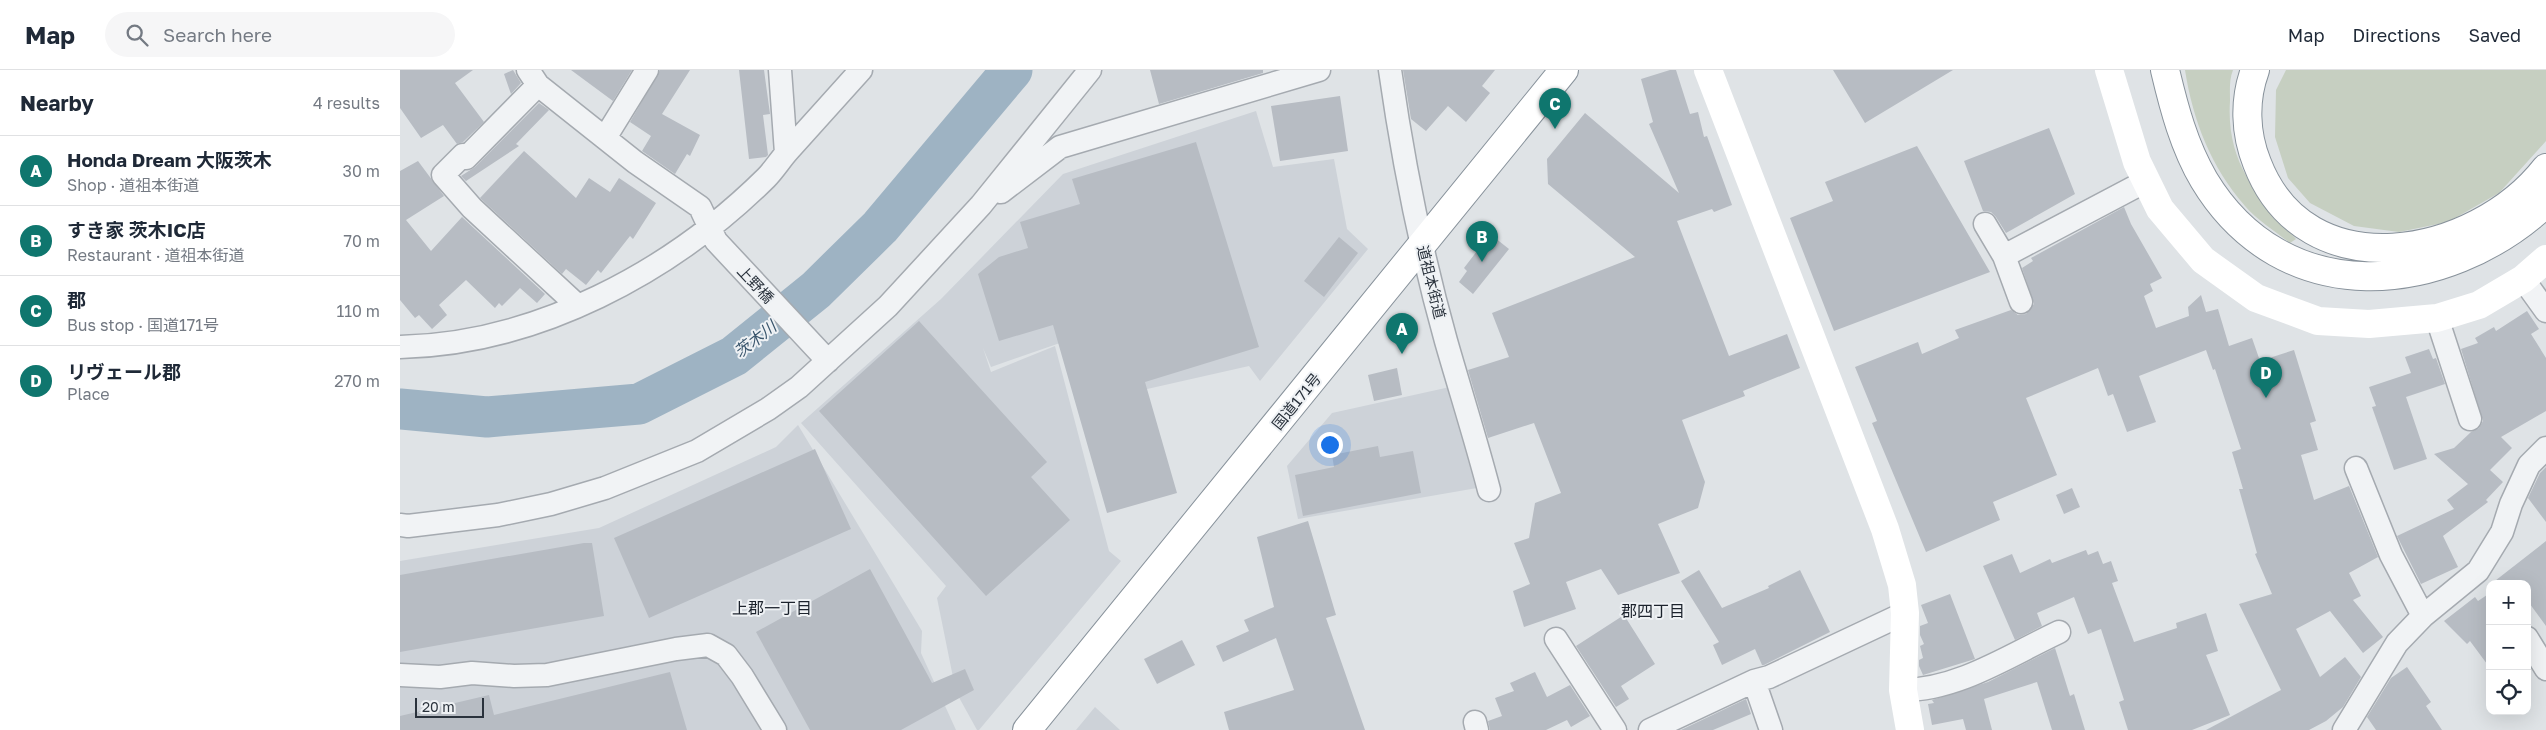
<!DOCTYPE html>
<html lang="en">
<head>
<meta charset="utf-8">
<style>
	:root { --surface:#fff; --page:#f6f6f7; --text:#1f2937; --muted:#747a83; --line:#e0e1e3; --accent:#0f766e }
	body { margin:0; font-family:"Golos Text","Noto Sans JP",sans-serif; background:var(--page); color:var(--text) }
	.controls { position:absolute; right:15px; bottom:15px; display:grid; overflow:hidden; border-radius:10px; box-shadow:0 5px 20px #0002 }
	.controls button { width:45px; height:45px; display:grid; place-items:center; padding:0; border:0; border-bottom:1px solid var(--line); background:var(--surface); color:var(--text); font:25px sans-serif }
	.scale { position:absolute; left:15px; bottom:12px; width:69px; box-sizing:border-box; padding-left:5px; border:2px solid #2a323c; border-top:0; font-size:14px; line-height:18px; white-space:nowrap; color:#2a323c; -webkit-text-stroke:4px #eef1f4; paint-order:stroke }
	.you { position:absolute; left:929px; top:374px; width:18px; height:18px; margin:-12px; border:4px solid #fff; border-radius:50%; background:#1a73e8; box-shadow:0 0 0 8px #1a73e833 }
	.badge { display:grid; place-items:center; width:32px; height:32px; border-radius:50%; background:var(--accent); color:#fff; font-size:16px; font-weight:700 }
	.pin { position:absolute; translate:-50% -41px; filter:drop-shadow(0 1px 2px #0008) }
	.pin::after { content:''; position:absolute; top:26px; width:18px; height:15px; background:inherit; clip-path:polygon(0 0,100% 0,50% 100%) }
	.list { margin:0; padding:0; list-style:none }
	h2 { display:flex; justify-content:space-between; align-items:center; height:65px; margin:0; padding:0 20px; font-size:21px }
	h2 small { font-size:16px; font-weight:400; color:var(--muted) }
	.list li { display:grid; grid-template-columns:32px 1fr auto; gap:15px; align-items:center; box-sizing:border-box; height:70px; padding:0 20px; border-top:1px solid var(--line) }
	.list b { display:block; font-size:19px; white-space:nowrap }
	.list p { margin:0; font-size:16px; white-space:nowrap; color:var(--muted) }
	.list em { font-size:16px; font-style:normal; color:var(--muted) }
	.icon { flex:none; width:28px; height:28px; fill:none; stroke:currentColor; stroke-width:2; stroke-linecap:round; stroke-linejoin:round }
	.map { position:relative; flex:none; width:2146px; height:660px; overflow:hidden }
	header { display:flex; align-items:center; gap:30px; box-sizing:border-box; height:70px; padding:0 25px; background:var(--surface); border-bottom:1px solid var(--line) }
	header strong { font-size:24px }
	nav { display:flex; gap:28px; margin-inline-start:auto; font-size:18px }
	.search { width:350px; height:45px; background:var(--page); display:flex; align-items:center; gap:12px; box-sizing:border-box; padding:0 18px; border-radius:28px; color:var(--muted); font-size:19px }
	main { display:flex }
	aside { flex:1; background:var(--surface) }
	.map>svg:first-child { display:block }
	.built { fill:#cdd2d8 }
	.green { fill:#c6cfc1 }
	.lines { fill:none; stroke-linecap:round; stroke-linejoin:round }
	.river { stroke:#9eb3c3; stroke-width:41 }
	.building { fill:#b7bcc3 }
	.street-casing { stroke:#a5aab0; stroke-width:25 }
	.highway-casing { stroke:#88929b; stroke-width:30 }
	.street { stroke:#f1f3f5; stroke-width:22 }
	.secondary { stroke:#fff; stroke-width:28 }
	.highway { stroke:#fff; stroke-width:28 }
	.labels { text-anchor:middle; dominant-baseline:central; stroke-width:4; stroke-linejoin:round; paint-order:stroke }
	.street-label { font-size:15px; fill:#2a323c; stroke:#eef1f4 }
	.water-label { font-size:16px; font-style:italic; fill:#38546b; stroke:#eef1f4 }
	.neighbourhood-label { font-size:16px; fill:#1c232d; stroke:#eef1f4 }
</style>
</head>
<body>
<header>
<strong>Map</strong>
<div class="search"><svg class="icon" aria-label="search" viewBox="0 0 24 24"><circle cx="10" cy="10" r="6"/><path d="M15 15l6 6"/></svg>Search here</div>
<nav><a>Map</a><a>Directions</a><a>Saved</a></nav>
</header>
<main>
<aside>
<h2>Nearby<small>4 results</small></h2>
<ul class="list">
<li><span class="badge">A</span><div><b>Honda Dream 大阪茨木</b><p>Shop · 道祖本街道</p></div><em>30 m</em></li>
<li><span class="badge">B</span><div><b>すき家 茨木IC店</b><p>Restaurant · 道祖本街道</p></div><em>70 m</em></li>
<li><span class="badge">C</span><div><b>郡</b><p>Bus stop · 国道171号</p></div><em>110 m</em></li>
<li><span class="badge">D</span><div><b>リヴェール郡</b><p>Place</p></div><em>270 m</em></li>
</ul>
</aside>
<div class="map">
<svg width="2146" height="660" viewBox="0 0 2146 660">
	<rect width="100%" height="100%" fill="#dfe3e6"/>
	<path class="built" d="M 856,41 L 873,97 L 934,89 L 947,159 L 968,179 L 860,311 L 849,296 L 725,324 L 706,257 L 591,297 L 583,278 L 591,302 L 655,276 L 709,481 L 721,491 L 579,660 L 577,660 L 556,622 L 537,528 L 546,516 L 401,353 L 541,229 L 663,104 Z
		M 1050,317 L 1077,418 L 898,449 L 887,396 L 932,343 Z
		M 398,355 L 522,561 L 521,583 L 556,660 L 0,660 L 0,491 L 199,458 L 376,377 Z
		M 695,637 L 720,660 L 676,660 Z"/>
	<path class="green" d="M 1785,0 L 1833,0 C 1829,10 1830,21 1830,31 C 1826,93 1857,126 1896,169 L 1890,173 C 1876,162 1857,150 1845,136 C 1811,97 1793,51 1785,0 Z
		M 1886,0 L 2146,0 L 2146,71 L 2099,123 L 2048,152 L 1999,162 L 1954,156 L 1910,133 L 1888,108 L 1875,67 L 1876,20 Z"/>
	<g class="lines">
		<path class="river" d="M 0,339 L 87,347 L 239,334 L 334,286 L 416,220 L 480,157 L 612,0"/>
	</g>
	<path class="building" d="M 0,0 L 73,0 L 55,13 L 84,52 L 63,72 L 57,74 L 43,55 L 21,68 L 0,38 Z
		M 113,0 L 121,13 L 111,24 L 104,4 Z
		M 171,0 L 232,0 L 213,31 Z
		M 260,0 L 290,0 L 262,44 L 300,65 L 290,86 L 287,84 L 275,104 L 242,81 L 251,66 L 230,52 Z
		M 339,0 L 364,0 L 370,44 L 363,45 L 368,85 L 366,87 L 349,89 Z
		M 750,0 L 863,0 L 863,3 L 759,34 Z
		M 1003,0 L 1095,0 L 1082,16 L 1090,23 L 1066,52 L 1048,36 L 1026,61 L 1011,49 Z
		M 1270,0 L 1276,0 L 1290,44 L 1298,42 L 1304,67 L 1307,66 L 1332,135 L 1314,142 L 1312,139 L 1277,151 L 1329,286 L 1387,264 L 1400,298 L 1343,321 L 1345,326 L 1282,350 L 1305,412 L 1298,438 L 1258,454 L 1280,503 L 1218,525 L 1201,499 L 1166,512 L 1176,539 L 1124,557 L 1113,521 L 1130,514 L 1114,473 L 1129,468 L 1135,433 L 1161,423 L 1134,353 L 1088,368 L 1068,300 L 1109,287 L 1092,243 L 1235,187 L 1148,114 L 1147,89 L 1185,43 L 1279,123 L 1249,54 L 1253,52 L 1241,9 Z
		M 1433,0 L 1553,0 L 1465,53 Z
		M 940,26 L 948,81 L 880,91 L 871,36 Z
		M 139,33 L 149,40 L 116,74 L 119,76 L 66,111 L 61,106 L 75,97 Z
		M 1649,58 L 1675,124 L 1606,163 L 1596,147 L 1591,142 L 1583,141 L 1564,91 Z
		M 796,72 L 859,277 L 745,312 L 777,423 L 707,443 L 653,255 L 599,271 L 578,204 L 599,187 L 628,178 L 620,152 L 680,134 L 672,109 Z
		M 1517,76 L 1590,202 L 1434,261 L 1390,148 L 1433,131 L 1425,112 Z
		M 124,81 L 176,128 L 189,108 L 210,122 L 219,108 L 256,133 L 233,169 L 230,166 L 201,203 L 198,200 L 186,215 L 166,199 L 162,204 L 80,128 Z
		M 18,91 L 44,126 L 6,150 L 31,181 L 62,147 L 145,224 L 137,233 L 120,218 L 102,236 L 99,233 L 95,238 L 66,210 L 39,235 L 47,245 L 32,259 L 19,245 L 15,248 L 0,230 L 0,101 Z
		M 1724,137 L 1731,154 L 1762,208 L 1750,214 L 1753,221 L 1744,226 L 1756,258 L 1789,246 L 1788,237 L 1801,225 L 1806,242 L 1818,239 L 1829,276 L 1852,268 L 1860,291 L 1894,280 L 1916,351 L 1910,353 L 1918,380 L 1901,385 L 1914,430 L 1949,416 L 1978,487 L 1949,503 L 1961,526 L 1953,530 L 1983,567 L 1963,583 L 1930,541 L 1896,559 L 1920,607 L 1945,587 L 1961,607 L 1943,637 L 1926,651 L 1909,660 L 1806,660 L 1881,620 L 1839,534 L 1872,524 L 1855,484 L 1857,483 L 1839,419 L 1843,419 L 1832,382 L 1841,379 L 1815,299 L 1813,300 L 1806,280 L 1739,306 L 1756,352 L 1727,362 L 1713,324 L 1708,326 L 1698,298 L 1626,328 L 1657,405 L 1593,432 L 1600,450 L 1526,482 L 1472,353 L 1477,351 L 1455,297 L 1518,272 L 1522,284 L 1559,268 L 1555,260 L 1611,240 L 1618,245 L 1626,244 L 1634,234 L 1622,198 L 1633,191 L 1631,188 Z
		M 1090,164 L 1109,179 L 1073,224 L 1059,212 L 1067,201 L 1064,198 Z
		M 939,167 L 958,183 L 924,227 L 904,211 Z
		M 2127,241 L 2139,259 L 2131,264 L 2146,288 L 2146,341 L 2101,367 L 2112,378 L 2090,400 L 2103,412 L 2086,430 L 2088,432 L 2043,466 L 2058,497 L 2021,514 L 1997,466 L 2054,439 L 2047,430 L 2068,414 L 2034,384 L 2054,378 L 2071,362 L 2079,358 L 2083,351 L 2061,279 L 2078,273 L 2075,268 L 2094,257 L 2096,261 Z
		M 519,251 L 647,392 L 631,407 L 670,450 L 586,526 L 419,341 Z
		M 2029,279 L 2033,289 L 2036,288 L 2045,314 L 2006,327 L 2027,389 L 1994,400 L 1972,337 L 1976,336 L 1969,317 L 2011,303 L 2005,287 Z
		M 997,298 L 1002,325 L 974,331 L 968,305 Z
		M 978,376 L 980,387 L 1013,381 L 1021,423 L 903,446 L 895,405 L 934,397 L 932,385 Z
		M 415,379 L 451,459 L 249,548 L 214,468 Z
		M 2146,397 L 2146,452 L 2128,428 L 2140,403 Z
		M 1672,418 L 1680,437 L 1664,444 L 1656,425 Z
		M 908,451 L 936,545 L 926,548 L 965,660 L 829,660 L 824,642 L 894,620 L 876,568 L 823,592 L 816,576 L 849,561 L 844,550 L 874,537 L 857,467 Z
		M 2146,471 L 2146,556 L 2127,530 L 2127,514 L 2091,514 Z
		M 184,473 L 192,473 L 204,546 L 0,582 L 0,505 Z
		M 1686,480 L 1688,485 L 1698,481 L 1703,494 L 1711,491 L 1718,511 L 1712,513 L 1734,572 L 1777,558 L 1776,553 L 1806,543 L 1818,581 L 1806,585 L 1830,645 L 1792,660 L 1728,660 L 1719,632 L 1724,630 L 1701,559 L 1688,564 L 1674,527 L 1637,543 L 1642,556 L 1615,570 L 1583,496 L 1612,484 L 1620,503 L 1650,489 L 1652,493 Z
		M 470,499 L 532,613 L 565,599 L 574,620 L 501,660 L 410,660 L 356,562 Z
		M 1299,500 L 1322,538 L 1369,518 L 1368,516 L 1400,500 L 1430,562 L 1364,595 L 1362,595 L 1355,579 L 1322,595 L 1313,575 L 1319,572 L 1281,511 Z
		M 2090,523 L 2090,598 L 2070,571 L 2067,574 L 2044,551 L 2075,527 L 2078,531 Z
		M 1550,524 L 1575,589 L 1523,605 L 1519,596 L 1519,590 L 1523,588 L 1520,576 L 1524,574 L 1520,565 L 1520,556 L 1528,553 L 1521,535 Z
		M 1224,545 L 1255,594 L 1221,616 L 1229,629 L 1216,637 L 1176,576 Z
		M 782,570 L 795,595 L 757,614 L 744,589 Z
		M 1655,578 L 1670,626 L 1674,624 L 1685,660 L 1652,660 L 1637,612 L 1584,629 L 1592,660 L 1566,660 L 1563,649 L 1532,655 L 1528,634 L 1534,633 L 1532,630 L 1588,612 Z
		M 2007,597 L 2031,632 L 2026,636 L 2042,660 L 1976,660 L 1967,647 L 1991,608 Z
		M 270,602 L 287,660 L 0,660 L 0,646 L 89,625 L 94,645 Z
		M 1135,602 L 1147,627 L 1170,615 L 1190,646 L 1171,657 L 1167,650 L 1146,660 L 1090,660 L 1088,651 L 1102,646 L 1095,628 L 1114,621 L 1110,613 Z
		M 1346,629 L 1351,644 L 1313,660 L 1281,660 Z"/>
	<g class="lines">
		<defs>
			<path id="street" d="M 128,0 L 138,15 L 235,92 L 300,137 L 316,171 L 428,291
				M 380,0 L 386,83
				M 990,0 C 1003,91 1021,182 1046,271 C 1060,320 1076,370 1089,420
				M 138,15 L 66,88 L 63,85 L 43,105 L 72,138 L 178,236
				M 205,68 L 247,0
				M 601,122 L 660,77 L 919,0
				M 1585,154 L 1604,186 L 1621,232
				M 1604,186 L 1746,111
				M 2123,209 L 2146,241
				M 2037,248 L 2070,349
				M 0,277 C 137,274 271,202 366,108 C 374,100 380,90 388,81 C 412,54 437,27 461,0
				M 1956,398 L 1991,485 L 2023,546
				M 0,455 L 8,456 L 98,445 L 151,434 L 205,418 L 297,381 L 368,339 L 399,317 L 488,236 L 581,135 L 690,0
				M 2127,568 L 2146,599
				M 1156,569 L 1215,660
				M 0,605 L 40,607 L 72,603 L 114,606 L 147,605 L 276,579 L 308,575 L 326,585 L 342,606 L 375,660
				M 1503,620 C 1558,620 1610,585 1659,562
				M 1075,652 L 1077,660
				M 1250,660 L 1354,611
				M 1371,660 L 1354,611 L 1369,607 L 1505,543
				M 1944,660 L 1997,573 L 2023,546 L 2078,501 L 2102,462 L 2111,434 L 2129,395 L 2146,378"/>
			<path id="highway" d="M 1765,0 C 1774,38 1784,76 1804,110 C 1883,241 2044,228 2146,133
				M 1855,0 C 1844,30 1845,63 1857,93 C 1906,221 2075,189 2146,98
				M 627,660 L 1164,0"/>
		</defs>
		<use href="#street" class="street-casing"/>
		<use href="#highway" class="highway-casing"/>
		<use href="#street" class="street"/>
		<path class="secondary" d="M 1308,0 L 1485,459 L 1502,515 L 1505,543 L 1503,620 L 1510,660
			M 1709,0 L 1737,92 L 1760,139 L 1803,190 L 1856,228 L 1918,251 L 1969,254 L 2037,248 L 2079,235 L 2123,209 L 2146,189"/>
		<use href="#highway" class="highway"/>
	</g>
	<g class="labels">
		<g class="street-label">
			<text transform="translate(1032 212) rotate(76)">道祖本街道</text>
			<text transform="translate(356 214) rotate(47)">上野橋</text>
			<text transform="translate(896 331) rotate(-51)">国道171号</text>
		</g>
		<g class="water-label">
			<text transform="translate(355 269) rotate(-38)">茨木川</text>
		</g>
		<g class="neighbourhood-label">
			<text x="372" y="538">上郡一丁目</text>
			<text x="1253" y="541">郡四丁目</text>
		</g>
	</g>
</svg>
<div class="controls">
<button>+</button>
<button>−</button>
<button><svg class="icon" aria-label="locate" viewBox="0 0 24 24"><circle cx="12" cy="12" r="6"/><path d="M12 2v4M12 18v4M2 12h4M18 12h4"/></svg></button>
</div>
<div class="scale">20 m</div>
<div class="you"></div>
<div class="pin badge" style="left:1002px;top:284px">A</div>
<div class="pin badge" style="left:1082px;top:192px">B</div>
<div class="pin badge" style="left:1155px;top:59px">C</div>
<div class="pin badge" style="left:1866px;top:328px">D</div>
</div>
</main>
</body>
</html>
